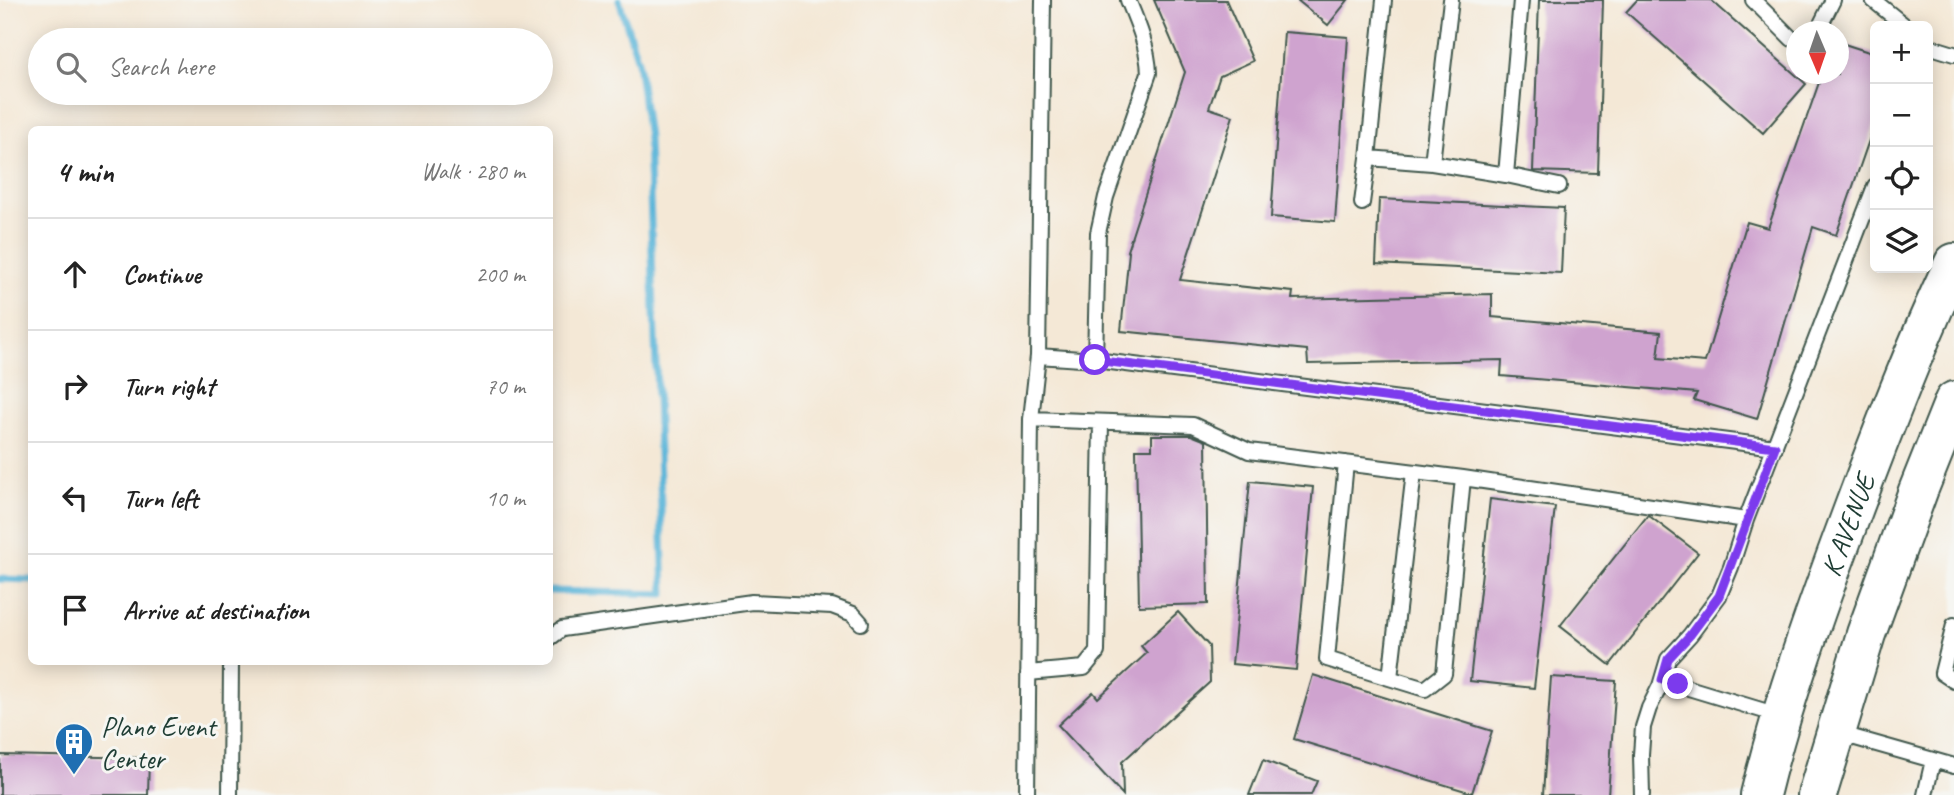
<!DOCTYPE html>
<html lang="en">
<head>
<meta charset="utf-8">
<style>
	:root { --surface:#fff; --page:#f2f2f2; --text:#222; --muted:#767676; --line:#e0e0e0 }
	body { margin:0; font-family:Caveat,sans-serif; background:var(--page); color:var(--text) }
	.controls { position:absolute; right:21px; top:21px; display:grid; overflow:hidden; border-radius:10px; box-shadow:0 4px 18px #0003 }
	.controls button { width:63px; height:63px; display:grid; place-items:center; padding:0; border:0; border-bottom:2px solid var(--line); background:var(--surface); color:var(--text); font:35px sans-serif }
	.compass { position:absolute; left:1786px; top:21px; width:63px; height:63px; border-radius:50%; background:var(--surface); box-shadow:0 4px 18px #0003; rotate:178deg }
	.stop { position:absolute; width:21px; height:21px; margin:-16px; border:5px solid #7c3aed; border-radius:50%; background:#fff }
	.stop.end { background:#7c3aed; border-color:#fff; box-shadow:0 2px 7px #0008 }
	.list { margin:0; padding:0; list-style:none }
	h2 { display:flex; justify-content:space-between; align-items:center; height:91px; margin:0; padding:0 28px; font-size:30px }
	h2 small { font-size:23px; font-weight:400; color:var(--muted) }
	.list li { display:grid; grid-template-columns:46px 1fr auto; gap:21px; align-items:center; box-sizing:border-box; height:112px; padding:0 28px; border-top:2px solid var(--line) }
	.list b { display:block; font-size:26px; white-space:nowrap }
	.list em { font-size:23px; font-style:normal; color:var(--muted) }
	.icon { flex:none; width:38px; height:38px; fill:none; stroke:currentColor; stroke-width:2; stroke-linecap:round; stroke-linejoin:round }
	.map { position:relative; flex:none; width:1954px; height:795px; overflow:hidden }
	.search { position:absolute; background:var(--surface); box-shadow:0 4px 18px #0003; left:28px; top:28px; width:525px; height:77px; display:flex; align-items:center; gap:18px; box-sizing:border-box; padding:0 24px; border-radius:38px; color:var(--muted); font-size:26px }
	.panel { position:absolute; background:var(--surface); box-shadow:0 4px 18px #0003; left:28px; top:126px; width:525px; height:539px; border-radius:10px }
	.map>svg:first-child { display:block }
	.lines { fill:none; stroke-linecap:round; stroke-linejoin:round }
	.stream { stroke:#5bb6d9; stroke-width:7 }
	.building { fill:#cfa3cf }
	.lane-casing { stroke:#3f574c; stroke-width:18 }
	.secondary-casing { stroke:#3f574c; stroke-width:42 }
	.lane { stroke:#fff; stroke-width:14 }
	.secondary { stroke:#fff; stroke-width:38 }
	.route { stroke:#7c3aed; stroke-width:9 }
	.labels { text-anchor:middle; dominant-baseline:central; stroke-width:6; stroke-linejoin:round; paint-order:stroke }
	.street-label { font-size:28px; fill:#1f3d34; stroke:#f6f6f2 }
	.poi-label { font-size:28px; fill:#1f3d34; stroke:#f6f6f2; text-anchor:start }
</style>
</head>
<body>
<div class="map">
<svg width="1954" height="795" viewBox="0 0 1954 795">
	<rect width="100%" height="100%" fill="#f6f6f2"/>
	<filter id="ink" filterUnits="userSpaceOnUse"><feTurbulence type="fractalNoise" baseFrequency=".0143" numOctaves="2"/><feDisplacementMap in="SourceGraphic" scale="14" xChannelSelector="R" yChannelSelector="G"/><feConvolveMatrix kernelMatrix="1 2 1 2 8 2 1 2 1" color-interpolation-filters="sRGB"/></filter>
	<filter id="wash" filterUnits="userSpaceOnUse"><feTurbulence type="fractalNoise" baseFrequency=".00686" numOctaves="4" result="noise"/><feDisplacementMap in="SourceGraphic" scale="28" xChannelSelector="R" yChannelSelector="G"/><feGaussianBlur stdDeviation="1.57" result="paint"/><feColorMatrix in="noise" values="0 0 0 0 0 0 0 0 0 0 0 0 0 0 0 0 0 1.4 0 .05"/><feComposite in="paint" operator="in"/></filter>
	<g filter="url(#wash)">
		<rect width="100%" height="100%" fill="#f4e8d6"/>
		<g class="lines">
			<path class="stream" d="M 0,579 L 32,580
				M 550,591 L 664,594 L 648,138 L 638,61 L 619,0"/>
		</g>
		<g id="blocks">
			<path class="building" d="M 1154,0 L 1226,0 L 1253,61 L 1220,76 L 1209,108 L 1233,116 L 1180,280 L 1293,292 L 1292,299 L 1492,294 L 1492,317 L 1661,332 L 1658,358 L 1705,362 L 1747,222 L 1768,228 L 1822,74 L 1838,74 L 1838,42 L 1875,54 L 1875,123 L 1836,235 L 1813,227 L 1757,419 L 1694,400 L 1697,393 L 1501,376 L 1502,360 L 1308,364 L 1307,350 L 1121,331 L 1129,252 L 1127,251 L 1185,72 Z
				M 1297,0 L 1348,0 L 1328,25 Z
				M 1539,0 L 1603,0 L 1598,173 L 1533,171 Z
				M 1637,0 L 1711,0 L 1806,84 L 1763,133 L 1626,12 Z
				M 1284,32 L 1348,37 L 1335,222 L 1271,217 Z
				M 1379,199 L 1564,208 L 1561,273 L 1376,264 Z
				M 1152,435 L 1191,435 L 1206,441 L 1208,604 L 1139,606 L 1136,449 L 1152,449 Z
				M 1250,481 L 1313,487 L 1296,670 L 1232,664 Z
				M 1490,499 L 1555,507 L 1534,688 L 1470,681 Z
				M 1648,515 L 1698,553 L 1610,665 L 1560,626 Z
				M 1178,612 L 1209,646 L 1210,682 L 1122,762 L 1123,795 L 1058,725 L 1093,692 L 1098,698 L 1147,653 L 1141,646 Z
				M 1313,675 L 1492,731 L 1472,793 L 1294,739 Z
				M 1551,677 L 1616,681 L 1608,795 L 1543,795 Z
				M 0,755 L 149,758 L 148,795 L 0,795 Z
				M 1263,760 L 1317,781 L 1311,795 L 1249,795 Z"/>
		</g>
	</g>
	<g filter="url(#ink)">
		<use href="#blocks" fill-opacity="0" stroke="#3f574c" stroke-width="2"/>
		<g class="lines">
			<defs>
				<path id="lane" d="M 1384,0 L 1368,158 L 1432,163
					M 1451,0 L 1432,163 L 1506,175 L 1521,0
					M 1753,0 L 1792,39 L 1797,40
					M 1873,0 L 1905,26
					M 1817,32 L 1833,0
					M 1928,46 L 1954,54
					M 1506,175 L 1559,186
					M 1362,203 L 1368,158
					M 1038,356 L 1095,360 L 1775,447
					M 1095,360 L 1098,233 L 1106,197 L 1149,73 C 1148,47 1138,24 1128,0
					M 1031,419 L 1193,425 L 1249,451 L 1463,478 L 1746,520
					M 1346,463 L 1327,659 L 1425,689 L 1444,674 L 1463,478
					M 1954,625 L 1942,673 L 1954,681
					M 550,638 L 562,629 L 752,602 L 832,606 L 853,614 L 861,623
					M 1028,673 L 1084,668 L 1097,652 L 1101,422
					M 1390,678 L 1414,472
					M 1662,680 L 1781,716
					M 1838,733 L 1954,766
					M 230,795 L 231,662
					M 1027,795 L 1031,419 L 1038,356 L 1043,0
					M 1642,795 L 1641,755 L 1643,727 L 1649,708 L 1660,686 L 1668,659 L 1690,635 L 1719,596 L 1731,567 L 1746,520 L 1875,186
					M 1925,795 L 1933,760"/>
				<g id="secondary">
					<path id="s1" d="M 1760,795 C 1783,701 1816,609 1850,518 C 1882,432 1915,346 1954,263"/>
					<path d="M 1817,795 L 1866,634 L 1918,491 L 1954,401"/>
				</g>
			</defs>
			<use href="#lane" class="lane-casing"/>
			<use href="#secondary" class="secondary-casing"/>
			<use href="#lane" class="lane"/>
			<use href="#secondary" class="secondary"/>
		</g>
	</g>
	<g class="lines" filter="url(#ink)">
		<path class="route" d="M 1095,360 L 1775,447 L 1719,596 L 1690,635 L 1668,659 L 1662,680 L 1678,684"/>
	</g>
	<defs>
		<symbol id="building-pin" viewBox="-11 -11 22 30"><path d="M0 17L-7.5 6A9.5 9.5 0 1 1 7.5 6Z" fill="#1f6fb2" stroke="#f6f6f2"/><path d="M-4-6H4V6H1V3H-1V6H-4ZM-2.5-4.3h1.7v1.8h-1.7ZM.8-4.3h1.7v1.8H.8ZM-2.5-1h1.7V.8h-1.7ZM.8-1h1.7V.8H.8Z" fill="#fff"/></symbol>
	</defs>
	<g fill-rule="evenodd">
		<use href="#building-pin" x="52" y="720" width="44" height="60"/>
	</g>
	<g class="labels">
		<g class="street-label">
			<text stroke="none"><textPath href="#s1" startOffset="284">K AVENUE</textPath></text>
		</g>
		<g class="poi-label">
			<text x="101" y="726">Plano Event<tspan x="101" dy="32">Center</tspan></text>
		</g>
	</g>
</svg>
<div class="controls">
<button>+</button>
<button>−</button>
<button><svg class="icon" aria-label="locate" viewBox="0 0 24 24"><circle cx="12" cy="12" r="6"/><path d="M12 2v4M12 18v4M2 12h4M18 12h4"/></svg></button>
<button><svg class="icon" aria-label="layers" viewBox="0 0 24 24"><path d="M12 4l9 5-9 5-9-5zM3 14l9 5 9-5"/></svg></button>
</div>
<svg class="compass" viewBox="-18 -18 36 36"><path d="M0-13l5 13h-10z" fill="#e53935"/><path d="M0 13l5-13h-10z" fill="#767676"/></svg>
<div class="stop" style="left:1095px;top:360px"></div>
<div class="stop end" style="left:1678px;top:684px"></div>
<div class="search"><svg class="icon" aria-label="search" viewBox="0 0 24 24"><circle cx="10" cy="10" r="6"/><path d="M15 15l6 6"/></svg>Search here</div>
<section class="panel">
<h2>4 min<small>Walk · 280 m</small></h2>
<ul class="list">
<li><svg class="icon" aria-label="ahead" viewBox="0 0 24 24"><path d="M12 20V5M6 11l6-6 6 6"/></svg><div><b>Continue</b></div><em>200 m</em></li>
<li><svg class="icon" aria-label="right" viewBox="0 0 24 24"><path d="M7 20v-9h11M14 6l5 5-5 5"/></svg><div><b>Turn right</b></div><em>70 m</em></li>
<li><svg class="icon" aria-label="left" viewBox="0 0 24 24"><path d="M17 20v-9H6M10 6l-5 5 5 5"/></svg><div><b>Turn left</b></div><em>10 m</em></li>
<li><svg class="icon" aria-label="arrive" viewBox="0 0 24 24"><path d="M6 21V4h12l-3 4 3 4H6"/></svg><div><b>Arrive at destination</b></div></li>
</ul>
</section>
</div>
</body>
</html>
